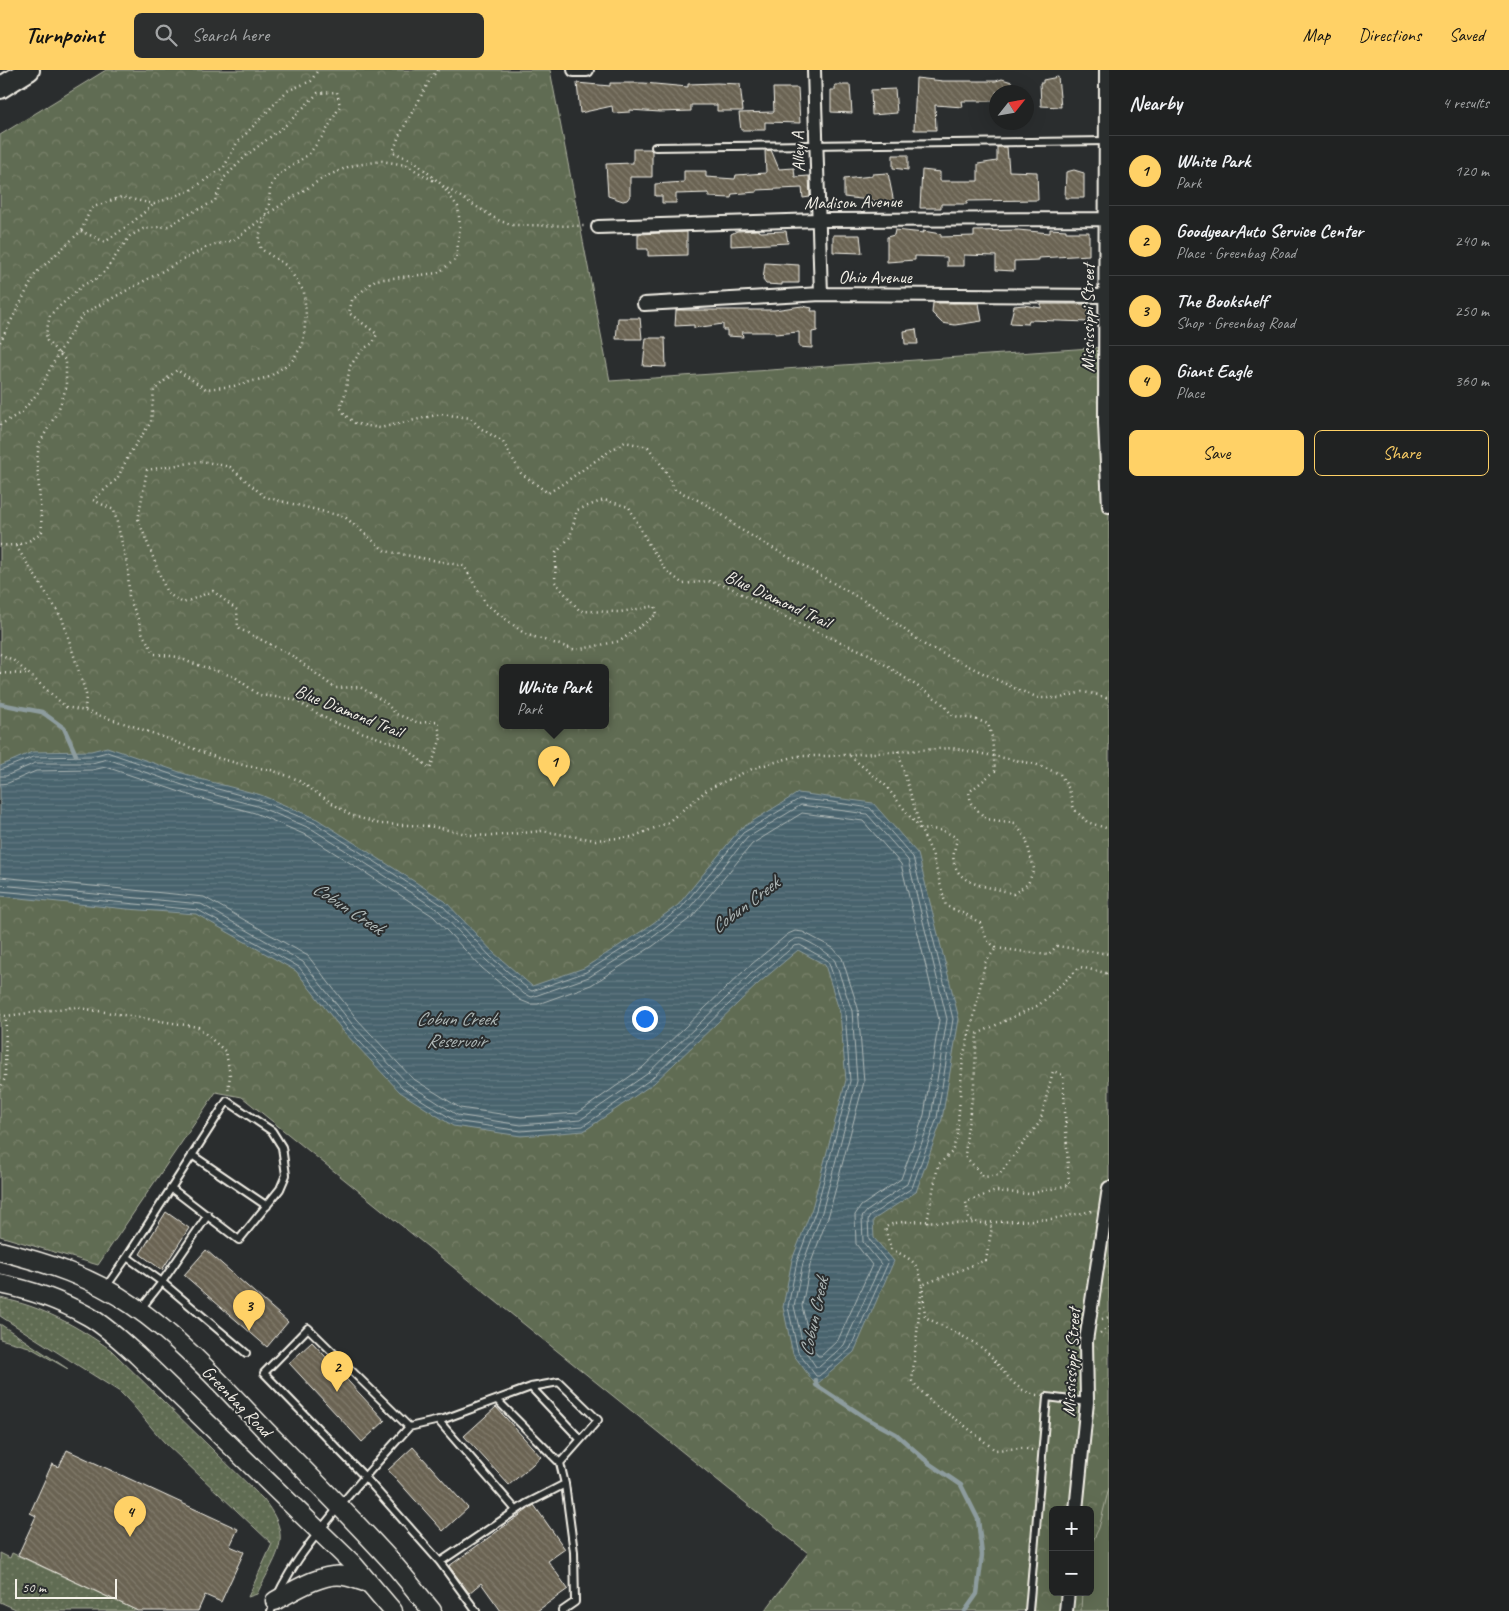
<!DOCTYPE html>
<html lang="en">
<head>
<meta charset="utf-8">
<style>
	:root { --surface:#202222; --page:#2d2f2f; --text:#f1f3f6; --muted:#a2a4a5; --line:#3d3f40; --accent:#ffd166 }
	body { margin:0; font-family:Caveat,sans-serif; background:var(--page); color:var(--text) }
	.controls { position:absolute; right:15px; bottom:15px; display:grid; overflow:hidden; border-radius:8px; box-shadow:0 5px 20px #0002 }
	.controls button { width:45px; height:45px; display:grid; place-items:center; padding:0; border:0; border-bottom:1px solid var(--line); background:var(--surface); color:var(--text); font:25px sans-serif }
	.compass { position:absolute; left:989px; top:15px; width:45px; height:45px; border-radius:50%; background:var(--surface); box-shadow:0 5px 20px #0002; rotate:59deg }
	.scale { position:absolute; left:15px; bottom:12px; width:102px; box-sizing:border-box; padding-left:5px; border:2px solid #f4f1e8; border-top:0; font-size:14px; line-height:18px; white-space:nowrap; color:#f4f1e8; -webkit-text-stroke:4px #2a2d2e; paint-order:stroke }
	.you { position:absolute; left:644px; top:948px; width:18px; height:18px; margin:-12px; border:4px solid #fff; border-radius:50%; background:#1a73e8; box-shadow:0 0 0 8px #1a73e833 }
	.badge { display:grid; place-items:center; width:32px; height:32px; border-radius:50%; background:var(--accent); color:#111; font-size:16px; font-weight:700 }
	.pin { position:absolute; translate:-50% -41px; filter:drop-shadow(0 1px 2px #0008) }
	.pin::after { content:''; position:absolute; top:26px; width:18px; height:15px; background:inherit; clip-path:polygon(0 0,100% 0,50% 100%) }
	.popup { position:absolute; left:499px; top:594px; width:110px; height:65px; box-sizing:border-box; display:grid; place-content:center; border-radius:8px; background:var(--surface); filter:drop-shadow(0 1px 4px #0005); font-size:16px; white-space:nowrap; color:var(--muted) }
	.popup b { font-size:19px; color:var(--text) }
	.popup::after { content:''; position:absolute; left:50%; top:100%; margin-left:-10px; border:10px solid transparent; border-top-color:var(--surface) }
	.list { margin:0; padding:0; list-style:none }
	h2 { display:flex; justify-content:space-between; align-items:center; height:65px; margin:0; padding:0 20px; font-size:21px }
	h2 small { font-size:16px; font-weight:400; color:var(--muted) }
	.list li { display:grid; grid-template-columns:32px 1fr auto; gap:15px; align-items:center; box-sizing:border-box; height:70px; padding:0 20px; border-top:1px solid var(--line) }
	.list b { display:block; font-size:19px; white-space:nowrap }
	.list p { margin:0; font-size:16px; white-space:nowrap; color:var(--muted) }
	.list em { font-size:16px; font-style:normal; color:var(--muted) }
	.actions { display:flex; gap:10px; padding:15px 20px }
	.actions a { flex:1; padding:11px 0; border:1px solid var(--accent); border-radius:8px; text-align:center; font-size:18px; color:var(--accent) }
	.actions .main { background:var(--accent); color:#111 }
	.icon { flex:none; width:28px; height:28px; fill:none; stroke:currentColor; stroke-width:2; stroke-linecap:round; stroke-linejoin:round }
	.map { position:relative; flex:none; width:1109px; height:1541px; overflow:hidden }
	header { display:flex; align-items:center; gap:30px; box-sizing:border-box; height:70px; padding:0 25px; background:var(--accent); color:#111 }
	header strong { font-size:24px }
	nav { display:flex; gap:28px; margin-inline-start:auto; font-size:18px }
	.search { width:350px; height:45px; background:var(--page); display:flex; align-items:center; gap:12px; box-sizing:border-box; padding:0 18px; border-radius:8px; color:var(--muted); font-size:19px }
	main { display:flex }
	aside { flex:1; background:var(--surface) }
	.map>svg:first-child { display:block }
	.grass { fill:url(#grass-dots); stroke:#aaae9d }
	.park { fill:url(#park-crowns); stroke:#aaae9d; fill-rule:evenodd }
	.pitch { fill:#616c52; stroke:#aaae9d }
	.water { fill:url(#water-rules); stroke:#8d9c9e }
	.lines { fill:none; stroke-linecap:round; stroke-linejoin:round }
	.shore { stroke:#afb8b7; stroke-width:1 }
	.stream { stroke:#8d9c9e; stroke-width:4.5 }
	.building { fill:url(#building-back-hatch); stroke:#f4f1e8 }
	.service-casing { stroke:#f4f1e8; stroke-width:10 }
	.minor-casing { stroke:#f4f1e8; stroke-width:16 }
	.secondary-casing { stroke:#f4f1e8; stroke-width:21 }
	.primary-casing { stroke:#f4f1e8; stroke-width:24 }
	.path { stroke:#f4f1e8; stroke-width:2.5; stroke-dasharray:1 4; stroke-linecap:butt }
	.service { stroke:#2a2d2e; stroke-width:6 }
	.minor { stroke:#2a2d2e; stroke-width:12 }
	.secondary { stroke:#2a2d2e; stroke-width:18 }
	.primary { stroke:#2a2d2e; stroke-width:20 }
	.labels { text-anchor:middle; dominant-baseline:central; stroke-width:4; stroke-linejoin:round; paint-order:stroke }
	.street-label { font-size:18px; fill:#f4f1e8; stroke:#2a2d2e }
	.water-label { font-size:19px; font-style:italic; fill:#afb8b7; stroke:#2a2d2e }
</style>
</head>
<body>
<header>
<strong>Turnpoint</strong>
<div class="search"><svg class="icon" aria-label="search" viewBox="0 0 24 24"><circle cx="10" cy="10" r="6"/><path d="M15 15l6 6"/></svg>Search here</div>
<nav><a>Map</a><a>Directions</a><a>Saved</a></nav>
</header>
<main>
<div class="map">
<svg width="1109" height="1541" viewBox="0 0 1109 1541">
	<defs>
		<pattern id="grass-dots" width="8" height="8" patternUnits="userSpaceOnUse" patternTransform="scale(1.25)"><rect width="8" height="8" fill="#616c52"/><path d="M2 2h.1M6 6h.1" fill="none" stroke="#78816b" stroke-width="1.8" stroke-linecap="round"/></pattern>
		<pattern id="park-crowns" width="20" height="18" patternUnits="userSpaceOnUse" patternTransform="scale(1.25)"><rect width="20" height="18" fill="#616c52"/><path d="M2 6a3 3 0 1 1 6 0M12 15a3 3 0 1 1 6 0" fill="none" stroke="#78816b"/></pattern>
		<pattern id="water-rules" width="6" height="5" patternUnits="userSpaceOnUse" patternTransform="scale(1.25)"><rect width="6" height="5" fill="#48636d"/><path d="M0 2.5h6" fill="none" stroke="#637a82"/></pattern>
		<pattern id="building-back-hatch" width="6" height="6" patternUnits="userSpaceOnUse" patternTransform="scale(1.25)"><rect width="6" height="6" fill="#6b6453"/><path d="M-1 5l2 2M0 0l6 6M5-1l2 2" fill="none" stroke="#817b6c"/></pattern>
	</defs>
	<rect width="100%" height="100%" fill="#2a2d2e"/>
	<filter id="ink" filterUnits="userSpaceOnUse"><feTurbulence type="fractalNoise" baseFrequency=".02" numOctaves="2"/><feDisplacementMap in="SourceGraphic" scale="10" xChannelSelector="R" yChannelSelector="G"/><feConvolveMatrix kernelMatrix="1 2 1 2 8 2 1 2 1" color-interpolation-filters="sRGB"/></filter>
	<g filter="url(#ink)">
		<path class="grass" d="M 0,1228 C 41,1236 77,1256 111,1280 L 263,1429 C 295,1469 276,1484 257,1524 L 248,1527 L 272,1474 L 165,1373 C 149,1356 137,1338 120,1322 L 0,1246 Z
			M 0,1254 L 68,1299 L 29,1277 L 0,1269 Z
			M 0,1483 L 10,1488 L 12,1483 L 138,1541 L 20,1541 L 0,1532 Z"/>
		<path class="park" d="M 106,0 L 550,0 L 610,311 L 1105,277 L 1109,412 L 1109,1541 L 765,1541 L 808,1483 L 242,1027 L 216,1022 L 98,1195 L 0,1166 L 0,65 ZM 503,598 L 605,598 L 605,656 L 503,656 ZM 1053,1440 L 1090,1440 L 1090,1522 L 1053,1522 Z"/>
		<path class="pitch" d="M 1109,1418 L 1109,1541 L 1081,1541 L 1082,1522 L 1090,1522 L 1090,1477 L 1099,1458 Z"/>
		<path class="water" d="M 107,677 L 200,709 L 261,725 L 317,749 L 445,831 L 494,883 L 532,916 L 584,898 L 642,861 L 678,835 L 740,759 L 798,723 L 873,733 L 918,784 L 959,949 L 942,1049 L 916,1122 L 873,1150 L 874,1168 L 894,1191 L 854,1282 L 816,1315 L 793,1284 L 783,1237 L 792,1190 L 812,1138 L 846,1010 L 840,943 L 825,895 L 798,880 L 759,913 L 654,1013 L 584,1061 L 521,1066 L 453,1056 L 400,1022 L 343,961 L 296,901 L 196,844 L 127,839 L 0,826 L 0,696 L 32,682 L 91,681 Z"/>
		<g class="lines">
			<path class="shore" d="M 0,700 L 33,687 L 92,686 L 107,682 L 199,714 L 259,730 L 315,753 L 442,835 L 491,887 L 528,919 L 532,921 L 586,902 L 645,865 L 681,838 L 743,763 L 799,729 L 832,732 L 870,738 L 913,787 L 953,949 L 937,1048 L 912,1118 L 870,1146 L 868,1150 L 869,1169 L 888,1193 L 850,1279 L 819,1306 L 816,1306 L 798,1282 L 788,1237 L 797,1191 L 816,1140 L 850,1011 L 845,942 L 829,893 L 827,890 L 800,875 L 794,876 L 755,909 L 651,1009 L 583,1056 L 521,1061 L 455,1051 L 403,1018 L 347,958 L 299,897 L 198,840 L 0,821
				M 0,706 L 6,706 L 35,693 L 92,693 L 107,689 L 197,720 L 257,736 L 312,759 L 438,840 L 487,891 L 524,924 L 532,927 L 589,907 L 649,870 L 686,842 L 747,768 L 801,735 L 867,744 L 908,790 L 947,949 L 931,1047 L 907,1114 L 867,1141 L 862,1147 L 863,1172 L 881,1194 L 844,1275 L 819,1297 L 816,1297 L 804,1279 L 794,1236 L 803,1193 L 822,1142 L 857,1011 L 852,941 L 835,891 C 831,884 810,872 802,869 C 797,868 794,869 790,872 L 751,904 L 647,1004 L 580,1050 L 521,1055 L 457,1045 L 407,1013 L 352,954 L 303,892 L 201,834 L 0,815
				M 0,714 L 8,713 L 36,701 L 92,700 L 106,697 L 195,727 L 255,743 L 308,766 L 433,846 L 482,898 L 520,930 L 530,934 L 538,934 L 591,915 L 653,876 L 692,847 L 752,774 L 802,743 L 863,751 L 901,794 L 939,950 L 924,1045 L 901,1109 L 861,1136 L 855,1145 L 856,1174 L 872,1195 L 838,1270 L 821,1286 L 818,1286 L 811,1276 L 802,1236 L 810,1195 L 829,1144 L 864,1012 L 858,938 L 842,888 L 833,878 L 803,862 L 795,861 L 788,864 L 746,899 L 642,998 L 578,1043 L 521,1047 L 460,1038 L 412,1008 L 357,949 L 308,886 L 204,827 L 0,807"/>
			<path class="stream" d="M 0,634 L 42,642 L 64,658 L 76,685
				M 816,1310 L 816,1315 L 866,1348 L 896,1364 L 930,1394 L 961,1415 L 978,1449 L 982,1485 L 977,1524 L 965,1541"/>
		</g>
		<path class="building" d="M 1058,7 L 1061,37 L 1041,36 L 1040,13 L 1043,13 L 1043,10 Z
			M 916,8 L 943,11 L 996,11 L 1002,9 L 1012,12 L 1012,22 L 996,22 L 996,31 L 962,31 L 963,37 L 935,35 L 936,60 L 914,60 Z
			M 577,13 L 610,16 L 610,13 L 644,13 L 688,17 L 688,14 L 717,13 L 740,14 L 743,41 L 717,41 L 717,35 L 691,35 L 691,41 L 660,42 L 630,40 L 630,42 L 613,43 L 612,36 L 580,43 Z
			M 835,15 L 850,15 L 852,43 L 831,42 L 831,20 L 835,20 Z
			M 773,18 L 798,18 L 800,53 L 765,52 L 765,60 L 741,60 L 739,43 L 774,42 Z
			M 895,19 L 897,43 L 872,45 L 871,20 Z
			M 997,77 L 1007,77 L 1009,101 L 1037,102 L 1038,130 L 967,131 L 967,134 L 941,134 L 941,138 L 920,138 L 922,100 L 940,102 L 940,111 L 978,111 L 978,94 L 997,91 Z
			M 633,79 L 650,79 L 652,81 L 652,107 L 630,107 L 630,126 L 627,130 L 623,131 L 608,126 L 606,94 L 633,93 Z
			M 771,80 L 779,99 L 794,98 L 795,107 L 809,106 L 810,127 L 803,128 L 802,118 L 757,120 L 757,122 L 732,124 L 731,128 L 709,127 L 709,123 L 676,124 L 676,133 L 662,133 L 662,126 L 655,126 L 655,114 L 684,112 L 684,101 L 706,101 L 706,107 L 735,109 L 736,105 L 766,103 L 765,81 Z
			M 893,85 L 908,85 L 908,100 L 893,98 Z
			M 1074,100 L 1084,103 L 1084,128 L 1065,128 L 1066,102 Z
			M 888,103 L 894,133 L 844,127 L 844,109 L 872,106 L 872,104 Z
			M 1050,159 L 1066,160 L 1066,162 L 1089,162 L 1089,185 L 1039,188 L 1039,190 L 1014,191 L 1014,201 L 996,200 L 996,186 L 964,185 L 964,196 L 947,196 L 947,187 L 915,186 L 915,190 L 887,192 L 887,167 L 894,165 L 895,160 L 924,163 L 923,161 L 941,164 L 941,167 L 974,166 L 974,161 L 1018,160 L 1050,163 Z
			M 757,160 L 761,162 L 786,161 L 788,173 L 731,176 L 731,164 L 737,161 Z
			M 687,162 L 687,185 L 648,186 L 648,179 L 638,179 L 638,164 Z
			M 833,165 L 860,165 L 862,183 L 833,182 Z
			M 765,193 L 799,195 L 799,213 L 782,213 L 782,215 L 766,214 L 763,210 Z
			M 933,233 L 979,233 L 982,251 L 955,255 L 942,253 L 932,243 Z
			M 1041,234 L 1088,234 L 1089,252 L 1029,250 L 1028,254 L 1010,253 L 1014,236 L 1024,235 L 1041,238 Z
			M 802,236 L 812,238 L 811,241 L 817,241 L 817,261 L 812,262 L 812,278 L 799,277 L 799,262 L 775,264 L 775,262 L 742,262 L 743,267 L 727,266 L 727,260 L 723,260 L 723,254 L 694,258 L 694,255 L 675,256 L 676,240 L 774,240 Z
			M 618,248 L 640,248 L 642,269 L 616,269 Z
			M 916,259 L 918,274 L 905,274 L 904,261 Z
			M 646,268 L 665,268 L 666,297 L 643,296 Z
			M 166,1142 L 189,1158 L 162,1200 L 140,1184 Z
			M 206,1180 L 288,1252 L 267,1277 L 184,1205 Z
			M 312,1272 L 385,1351 L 362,1372 L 289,1293 Z
			M 496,1337 L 541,1387 L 509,1415 L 464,1366 Z
			M 413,1377 L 468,1438 L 443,1461 L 388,1400 Z
			M 67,1380 L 238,1459 L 230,1476 L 244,1482 L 221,1532 L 205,1525 L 198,1541 L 138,1541 L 18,1485 L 36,1446 L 30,1443 L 52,1394 L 59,1397 Z
			M 534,1435 L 565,1479 L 548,1491 L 568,1519 L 537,1541 L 501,1541 L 481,1513 L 469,1523 L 449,1496 Z"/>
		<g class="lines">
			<defs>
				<path id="service" d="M 655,77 L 1108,71
					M 192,1085 L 267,1136
					M 208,1145 L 162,1212 L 246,1283
					M 127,1187 L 227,1031 L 272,1061 L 282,1077 L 286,1105 L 280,1119 L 239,1170 L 171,1118
					M 106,1217 L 127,1187 L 162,1212 L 140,1240
					M 531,1317 L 580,1369
					M 497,1330 L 560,1393
					M 438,1350 L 516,1440
					M 409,1357 L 444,1349 L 531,1317 L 559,1312 L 598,1350 L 560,1393 L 565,1414 L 526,1434 L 440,1492
					M 271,1541 C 285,1502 312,1470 338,1438 C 361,1410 385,1384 409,1357 L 308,1258 L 264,1303 L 364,1406 L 440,1492 L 476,1541
					M 562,1541 L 575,1532 L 574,1482 L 565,1414
					M 1029,1541 L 1047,1327 L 1087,1332"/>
				<path id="minor" d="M 574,0 L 587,0
					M 814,0 L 821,224
					M 1106,0 L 1105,353 L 1109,436
					M 598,157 L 818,150 L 1109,149
					M 644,234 L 821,224 L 1105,226
					M 1076,1440 L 1087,1332 L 1086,1271 L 1109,1118
					M 1066,1541 L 1068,1522"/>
				<path id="secondary" d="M 0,1181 C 47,1193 92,1207 132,1235 C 183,1270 225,1318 267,1362 C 309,1405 351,1447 391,1491 C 405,1507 418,1524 432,1541
					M 0,1214 C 31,1220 61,1231 88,1246 C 106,1256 122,1272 137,1285 L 353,1494 L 393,1541
					M 275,1531 C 293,1521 323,1502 344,1506 C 352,1507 361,1511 370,1514"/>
				<path id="primary" d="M 0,18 L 29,0"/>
			</defs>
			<use href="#service" class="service-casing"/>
			<use href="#minor" class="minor-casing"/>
			<use href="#secondary" class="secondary-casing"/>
			<use href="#primary" class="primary-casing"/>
			<path class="path" d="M 438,0 L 431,8 L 399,66 L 393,82 L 414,91 L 441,114 L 458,137 L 460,157 L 456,189 L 438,203 L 375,210 L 352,230 L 349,243 L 377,264 L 373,273 L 363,279 L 350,296 L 345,324 L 340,337 L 346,346 L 356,354 L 380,358 L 441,344 L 471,348 L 480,358 L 503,372 L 521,403 L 548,423 C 575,407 598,387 625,372 L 648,377 L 665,400 L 675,420 C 700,430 717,439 738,458 L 873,536 L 925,575 L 1014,618 L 1039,628 L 1061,628 L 1082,622 L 1095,624 L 1109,629
				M 443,116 L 498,150 L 511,155 L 587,156
				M 81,161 L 105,172 L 134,151 L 154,134
				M 0,272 L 36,203 L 81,161 L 91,138 L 121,127 L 154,134 L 191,120 L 224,97 L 237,73 L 287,21 L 311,11 L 318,0
				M 0,355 L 22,342 L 40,320 L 52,295 L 77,252 L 85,243 L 207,177 L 234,170 L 272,141 L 323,108 L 350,96 L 382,91 L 406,95 L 434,111
				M 0,475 C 18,476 29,474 42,461 L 37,391 L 39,374 L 58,341 L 66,318 L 66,291 L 47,271 L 46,264 L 50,245 L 83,215 L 96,209 L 105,201 L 130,166 L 143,159 L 169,156 L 185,146 L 215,131 L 224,108 L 247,85 L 287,54 L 318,23 L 337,22 L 340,36 L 325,63 L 309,84 L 276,107 L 270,118 L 269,134 L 258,170 L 261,179 L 287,196 L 304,222 L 306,245 L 303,274 L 292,291 L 269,307 L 234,316 L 206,319 L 177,300 L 154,320 L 151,352 L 130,383 L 117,409 L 93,430 L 114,440 L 128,498 L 129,528 L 138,548 L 143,565 L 155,584 L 178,587 L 189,592 L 235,607 L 259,625 L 293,629 L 332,652 L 405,677 L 430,699 L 441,668 L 437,651 L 419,653 L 396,644 L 385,632 L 360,617 L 335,618 L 291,585 L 238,558 L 237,540 L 213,521 L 183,533 L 167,523 L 138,449 L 147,400 L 202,391 L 230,397 L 265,427 L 345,447 L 385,481 L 464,496 L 486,534 L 525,564 L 576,580 L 620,571 L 657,544 L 655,536 L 620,542 L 580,541 L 555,512 L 556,483 L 570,467 L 577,440 L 604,430 L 629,437 L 649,475 L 667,501 L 683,514 L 708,511 L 730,517 L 755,532 L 810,559 L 869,584 L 941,632 L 953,646 L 975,649 L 988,654 L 992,667 L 995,701 L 969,722 L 971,733 L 986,749 L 1015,753 L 1026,769 L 1034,799 L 1028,814 L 1013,824 C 993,815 960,819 954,792 C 952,785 956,775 957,768 C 944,760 936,758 921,760
				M 16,476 L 62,548 L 86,624 L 85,641
				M 0,584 L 13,590 L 66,637 L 85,641 L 136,657 L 218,688 L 247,696 L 271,700 L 296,709 L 350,745 L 380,754 L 430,756 L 471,765 L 492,766 L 542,761 L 595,770 L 632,767 L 667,753 L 708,719 L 754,698 L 797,686 L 829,686 L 952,678 L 1035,694 L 1060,704 L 1069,719 L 1074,739 L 1087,752 L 1109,759
				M 0,603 L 28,604
				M 898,681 L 921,760 L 932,783 L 946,836 L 967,845 L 980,853 L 987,870 L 996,878
				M 850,686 L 885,715 L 920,759
				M 996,878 L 1048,885 L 1057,876 L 1109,884
				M 0,945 L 6,946 L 74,937 L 198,957 L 226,982 L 230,1005 L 228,1022
				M 0,1020 L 5,1008 L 6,946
				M 927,1152 L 938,1095 L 952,1082 L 957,1066 L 963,987 L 974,946 L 985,893 L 996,878
				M 981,1153 L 1051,1149 L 1093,1141
				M 922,1215 C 919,1191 910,1189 891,1179 L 885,1158 C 899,1145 955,1155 976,1153
				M 923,1220 L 925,1247 C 942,1256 969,1268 983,1279 C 1002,1294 1011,1322 1038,1325
				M 1102,1249 L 1109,1247
				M 1100,1263 L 1109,1257
				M 1032,1380 L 1023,1378 L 995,1380 L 960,1352 L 933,1334 L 912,1311 L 922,1215 L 986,1190 L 992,1157 L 969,1150 L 966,1132 L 996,1121 L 1029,1124 L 1069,1115 L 1063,1005 L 1053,1001 L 1040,1052 L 999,1105 L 984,1107 L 965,1086 L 967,1063 L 974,1015 L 977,964 L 1039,935 L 1080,897 L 1106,903 L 1109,900"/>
			<use href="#service" class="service"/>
			<use href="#minor" class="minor"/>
			<use href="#secondary" class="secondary"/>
			<use href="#primary" class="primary"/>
		</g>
	</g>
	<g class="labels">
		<g class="street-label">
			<text transform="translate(798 82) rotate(-92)">Alley A</text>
			<text transform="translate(853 132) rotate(-1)">Madison Avenue</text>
			<text x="875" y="207">Ohio Avenue</text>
			<text transform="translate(1088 248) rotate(-90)">Mississippi Street</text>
			<text transform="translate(778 529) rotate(25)">Blue Diamond Trail</text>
			<text transform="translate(349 641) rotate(22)">Blue Diamond Trail</text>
			<text transform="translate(1071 1292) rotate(-87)">Mississippi Street</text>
			<text transform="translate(237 1331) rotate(46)">Greenbag Road</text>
		</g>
		<g class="water-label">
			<text transform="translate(745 835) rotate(-37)">Cobun Creek</text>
			<text transform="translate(348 838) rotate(33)">Cobun Creek</text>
			<text x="456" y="949">Cobun Creek<tspan x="456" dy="22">Reservoir</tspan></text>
			<text transform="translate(814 1247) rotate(-78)">Cobun Creek</text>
		</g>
	</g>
</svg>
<div class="controls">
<button>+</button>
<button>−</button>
</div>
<svg class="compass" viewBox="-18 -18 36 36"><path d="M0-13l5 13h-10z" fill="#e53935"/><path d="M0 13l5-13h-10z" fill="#a2a4a5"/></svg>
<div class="scale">50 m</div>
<div class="you"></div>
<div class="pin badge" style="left:554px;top:717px">1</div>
<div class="popup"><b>White Park</b>Park</div>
<div class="pin badge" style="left:337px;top:1322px">2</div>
<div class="pin badge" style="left:249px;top:1261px">3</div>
<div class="pin badge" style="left:130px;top:1467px">4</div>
</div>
<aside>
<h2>Nearby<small>4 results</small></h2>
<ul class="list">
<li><span class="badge">1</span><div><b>White Park</b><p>Park</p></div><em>120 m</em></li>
<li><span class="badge">2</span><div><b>GoodyearAuto Service Center</b><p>Place · Greenbag Road</p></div><em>240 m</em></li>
<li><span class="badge">3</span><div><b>The Bookshelf</b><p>Shop · Greenbag Road</p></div><em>250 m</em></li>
<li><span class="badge">4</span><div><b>Giant Eagle</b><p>Place</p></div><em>360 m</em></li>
</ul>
<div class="actions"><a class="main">Save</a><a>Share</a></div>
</aside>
</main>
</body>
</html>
